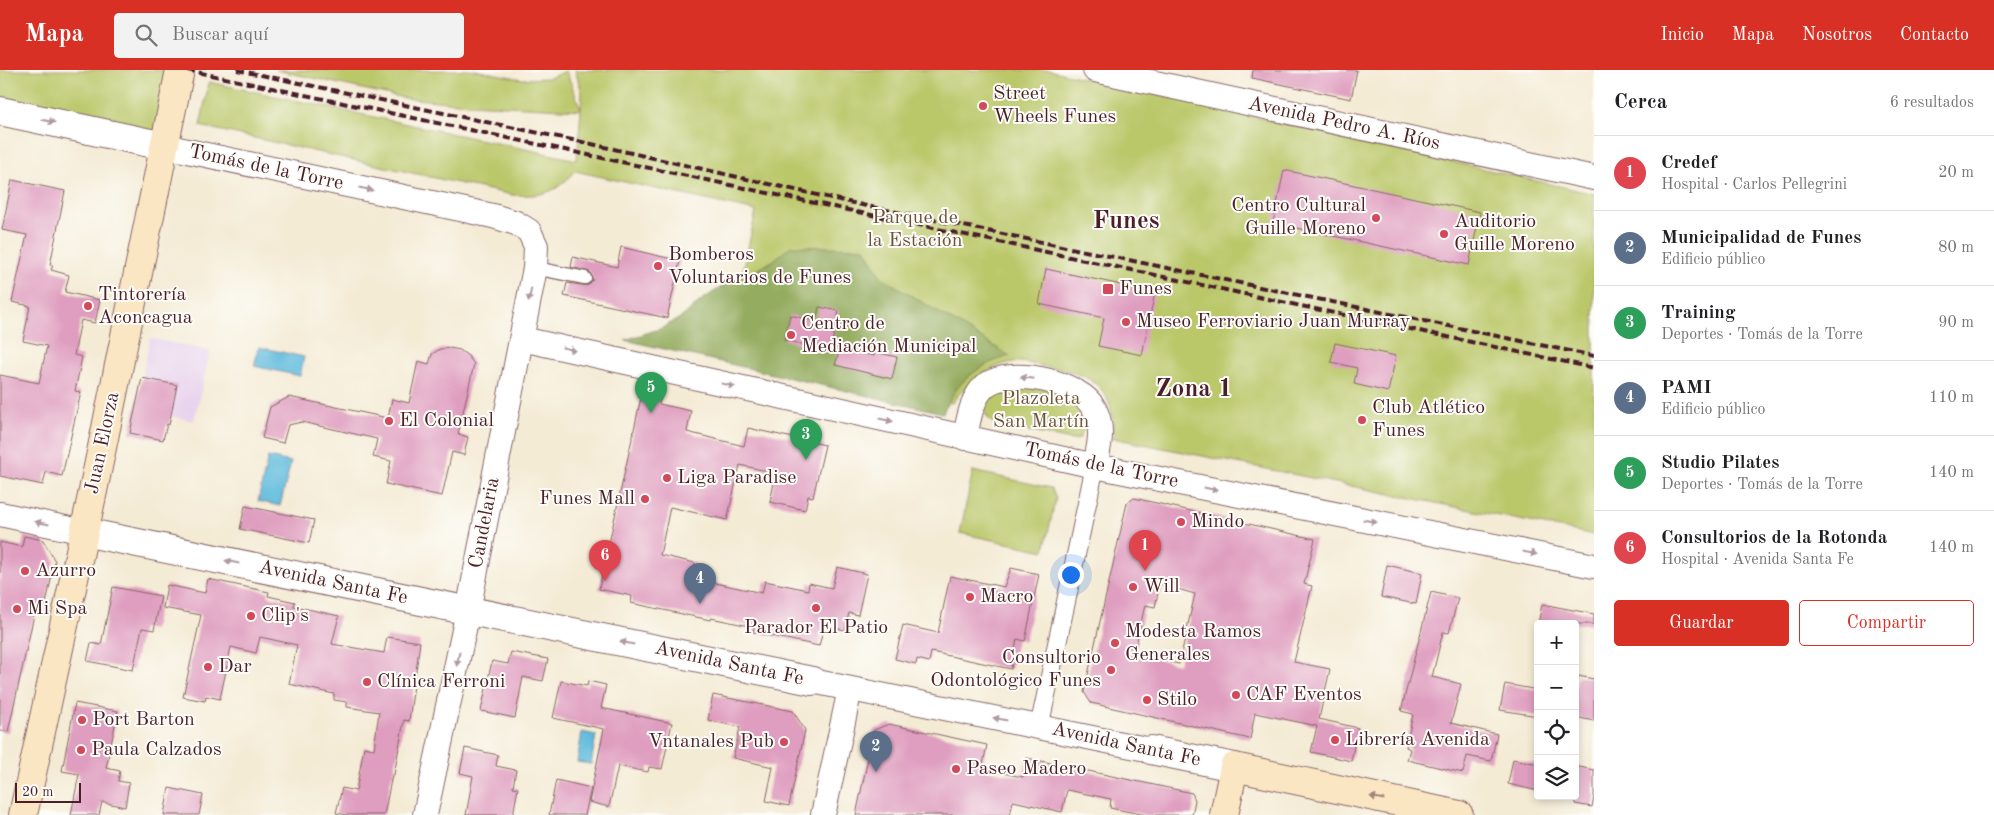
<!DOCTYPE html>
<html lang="es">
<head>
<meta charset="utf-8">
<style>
	:root { --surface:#fff; --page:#f2f2f2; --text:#202124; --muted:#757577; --line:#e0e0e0; --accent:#d93025 }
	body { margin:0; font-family:"Old Standard TT",serif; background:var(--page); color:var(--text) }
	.controls { position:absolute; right:15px; bottom:15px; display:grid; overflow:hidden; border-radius:5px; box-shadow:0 2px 8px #0003 }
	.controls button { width:45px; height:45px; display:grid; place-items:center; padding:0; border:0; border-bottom:1px solid var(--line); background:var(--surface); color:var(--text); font:25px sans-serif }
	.scale { position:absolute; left:15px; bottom:12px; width:66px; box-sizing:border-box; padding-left:5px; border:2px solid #4a1f2b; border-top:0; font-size:14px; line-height:18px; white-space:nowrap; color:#4a1f2b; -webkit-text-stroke:4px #fdfcf7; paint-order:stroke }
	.you { position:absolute; left:1070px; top:504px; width:18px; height:18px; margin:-12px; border:4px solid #fff; border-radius:50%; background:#1a73e8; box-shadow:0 0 0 8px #1a73e833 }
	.badge { display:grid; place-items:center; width:32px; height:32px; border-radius:50%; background:var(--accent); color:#fff; font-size:16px; font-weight:700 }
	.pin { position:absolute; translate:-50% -41px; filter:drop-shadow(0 1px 2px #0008) }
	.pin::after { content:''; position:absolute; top:26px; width:18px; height:15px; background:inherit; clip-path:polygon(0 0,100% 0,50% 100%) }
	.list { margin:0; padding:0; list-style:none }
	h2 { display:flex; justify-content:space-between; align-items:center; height:65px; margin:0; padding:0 20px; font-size:21px }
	h2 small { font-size:16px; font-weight:400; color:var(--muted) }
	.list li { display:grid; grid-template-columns:32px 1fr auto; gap:15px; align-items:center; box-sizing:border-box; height:75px; padding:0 20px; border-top:1px solid var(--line) }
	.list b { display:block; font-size:19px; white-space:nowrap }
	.list p { margin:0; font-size:16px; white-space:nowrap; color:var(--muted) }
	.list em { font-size:16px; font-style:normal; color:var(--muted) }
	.actions { display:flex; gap:10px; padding:15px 20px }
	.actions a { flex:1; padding:11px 0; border:1px solid var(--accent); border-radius:5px; text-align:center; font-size:18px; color:var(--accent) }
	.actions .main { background:var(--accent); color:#fff }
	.icon { flex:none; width:28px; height:28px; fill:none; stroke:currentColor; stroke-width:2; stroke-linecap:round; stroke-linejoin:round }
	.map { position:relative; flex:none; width:1594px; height:745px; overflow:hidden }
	header { display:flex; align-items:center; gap:30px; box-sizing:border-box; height:70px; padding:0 25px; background:var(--accent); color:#fff }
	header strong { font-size:24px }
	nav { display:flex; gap:28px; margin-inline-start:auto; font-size:18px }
	.search { width:350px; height:45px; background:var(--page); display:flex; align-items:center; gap:12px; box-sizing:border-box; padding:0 18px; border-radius:5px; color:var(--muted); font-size:19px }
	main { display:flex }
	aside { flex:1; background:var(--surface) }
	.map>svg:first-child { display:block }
	.built { fill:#e8d2ee }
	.green { fill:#bbc86a; stroke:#82744a }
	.forest { fill:#94ac5e; stroke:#6f6644 }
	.water { fill:#5fbbdd; stroke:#546d84 }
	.building { fill:#df9dbf; fill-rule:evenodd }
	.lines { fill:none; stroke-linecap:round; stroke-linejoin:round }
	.service-casing { stroke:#866666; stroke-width:15 }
	.pedestrian-casing { stroke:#866666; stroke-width:20 }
	.minor-casing { stroke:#866666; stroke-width:26 }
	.tertiary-casing { stroke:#866666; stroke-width:30 }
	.secondary-casing { stroke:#866666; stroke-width:30 }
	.service { stroke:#fff; stroke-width:12 }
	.pedestrian { stroke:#fff; stroke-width:18 }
	.minor { stroke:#fff; stroke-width:24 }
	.tertiary { stroke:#fff; stroke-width:28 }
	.secondary { stroke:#fbe6c4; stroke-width:28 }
	.rail { stroke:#4a1f2b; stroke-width:4; stroke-dasharray:8 4; stroke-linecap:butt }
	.oneway { fill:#ae9aa0 }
	.oneway2 { fill:#a28278 }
	.poi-dot { fill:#d1495b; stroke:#fdfcf7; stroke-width:2 }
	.labels { text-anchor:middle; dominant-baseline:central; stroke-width:4; stroke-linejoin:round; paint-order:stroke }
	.poi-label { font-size:20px; fill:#4a1f2b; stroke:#fdfcf7; text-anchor:start }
	.street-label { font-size:20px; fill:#4a1f2b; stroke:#fdfcf7 }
	.park-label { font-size:20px; fill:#6c523e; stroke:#fdfcf7 }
	.district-label { font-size:25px; font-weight:bold; fill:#4a1f2b; stroke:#fdfcf7 }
</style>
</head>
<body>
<header>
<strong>Mapa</strong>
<div class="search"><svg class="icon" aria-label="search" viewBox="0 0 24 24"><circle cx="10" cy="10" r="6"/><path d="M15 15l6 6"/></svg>Buscar aquí</div>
<nav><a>Inicio</a><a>Mapa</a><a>Nosotros</a><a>Contacto</a></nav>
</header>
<main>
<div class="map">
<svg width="1594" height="745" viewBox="0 0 1594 745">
	<rect width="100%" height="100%" fill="#fdfcf7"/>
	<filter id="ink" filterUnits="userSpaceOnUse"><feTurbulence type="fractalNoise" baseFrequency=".02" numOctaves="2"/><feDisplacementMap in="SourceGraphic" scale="10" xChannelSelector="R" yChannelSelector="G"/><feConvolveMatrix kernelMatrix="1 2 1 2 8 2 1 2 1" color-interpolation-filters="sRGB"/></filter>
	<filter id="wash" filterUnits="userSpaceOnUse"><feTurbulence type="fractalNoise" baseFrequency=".0096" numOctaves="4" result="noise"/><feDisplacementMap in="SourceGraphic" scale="20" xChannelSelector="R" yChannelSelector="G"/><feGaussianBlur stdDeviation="1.12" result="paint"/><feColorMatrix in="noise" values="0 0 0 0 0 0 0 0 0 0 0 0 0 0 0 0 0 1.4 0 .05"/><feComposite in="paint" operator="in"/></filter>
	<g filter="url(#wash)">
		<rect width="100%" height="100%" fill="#f4ebd5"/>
		<path class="built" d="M 150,268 L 210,281 L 194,351 L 136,339 Z"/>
		<path class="green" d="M 0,0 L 180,0 L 164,76 L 0,41 Z
			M 276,0 L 475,0 L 522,9 L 549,8 L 566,1 L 581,39 L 582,22 L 575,0 L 1048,0 L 1594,124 L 1594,465 L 1113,368 C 1115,318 1094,304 1048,297 C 1037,296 1024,291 1014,292 C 990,295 965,314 952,333 L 725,283 L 756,141 L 575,101 C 554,125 542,126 512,125 L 200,56 L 209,12 L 577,90 L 581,40 L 469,34 L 404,28 Z
			M 998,312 L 1046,318 L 1082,338 C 1086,351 1085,358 1079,369 L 1071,370 L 995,354 C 985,348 984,341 983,330 Z
			M 973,401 L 1051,418 L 1056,427 L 1044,481 L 960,463 Z"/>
		<path class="forest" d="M 791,176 L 865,178 L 881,207 L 1010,286 C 978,294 956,312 943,343 L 625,270 L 662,258 L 682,247 L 703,229 L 739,206 L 752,203 L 774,190 Z"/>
		<path class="water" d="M 259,277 L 304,287 L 300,306 L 254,296 Z
			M 268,387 L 291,392 L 280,436 L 258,431 Z
			M 582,662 L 596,665 L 591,694 L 577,692 Z"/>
		<g id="blocks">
			<path class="building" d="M 1253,0 L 1357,0 L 1351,29 L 1252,8 Z
				M 1284,100 L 1480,142 L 1469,195 L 1273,153 Z
				M 12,110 L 65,121 L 50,195 L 53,195 L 51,200 L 69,205 L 65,222 L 100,230 L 95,253 L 81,250 L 74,285 L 82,287 L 75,321 L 81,322 L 62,406 L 46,402 L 43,415 L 0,406 L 0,305 L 39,313 L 47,276 L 23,271 L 30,236 L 12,232 L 27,165 L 2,160 Z
				M 621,177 L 680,191 L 667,248 L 564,226 L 567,213 L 587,216 L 593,210 L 590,202 L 571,197 L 573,187 L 617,197 Z
				M 1046,199 L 1155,222 L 1142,285 L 1098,276 L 1104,248 L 1039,234 Z
				M 819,237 L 839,241 L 830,281 L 784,270 L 790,245 L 816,251 Z
				M 1335,273 L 1396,286 L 1388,322 L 1354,314 L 1357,298 L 1331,292 Z
				M 450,278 L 460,280 L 468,286 L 474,294 L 458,364 L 468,367 L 464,385 L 452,382 L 442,426 L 386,414 L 391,391 L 373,387 L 377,369 L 302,352 L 288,355 L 283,373 L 262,368 L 270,337 L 289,327 L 388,348 L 392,329 L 409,333 L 418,291 L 429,294 L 432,284 L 440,279 Z
				M 840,278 L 874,286 L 875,282 L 897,287 L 892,309 L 835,295 Z
				M 142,308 L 177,315 L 169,355 L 167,354 L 163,370 L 130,363 Z
				M 642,323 L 661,327 L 659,334 L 691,341 L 687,362 L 744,376 L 748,358 L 825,375 L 813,427 L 808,426 L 805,440 L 770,432 L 776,403 L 740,395 L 727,450 L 670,437 L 660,485 L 695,493 L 692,508 L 762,523 L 765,511 L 808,520 L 809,513 L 832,518 L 837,497 L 867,504 L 858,545 L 849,543 L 845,560 L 824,556 L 819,576 L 753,562 L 754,557 L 711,548 L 710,550 L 631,533 L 632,526 L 599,519 Z
				M 1134,428 L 1315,469 L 1304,514 L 1312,516 L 1294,592 L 1330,599 L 1319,649 L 1358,658 L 1351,691 L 1311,682 L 1317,656 L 1255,643 L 1250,669 L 1091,633 L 1084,622 L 1127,433 ZM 1160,514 L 1195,524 L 1179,594 L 1134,584 L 1145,535 L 1155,537 Z
				M 245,436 L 314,450 L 309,473 L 240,459 Z
				M 24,466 L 43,470 L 55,491 L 45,538 L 36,536 L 8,662 L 0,661 L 0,472 L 22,477 Z
				M 1387,495 L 1422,503 L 1416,534 L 1381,527 Z
				M 1011,498 L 1039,504 L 1025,571 L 1017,569 L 1011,599 L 931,582 L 929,592 L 917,589 L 916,594 L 895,589 L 903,555 L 938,563 L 950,506 L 1004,517 Z
				M 208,509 L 269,522 L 268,526 L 295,532 L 294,536 L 339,546 L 332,574 L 384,583 L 387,567 L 420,572 L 409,651 L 404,650 L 394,705 L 392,705 L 384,745 L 346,745 L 336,743 L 342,718 L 356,721 L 364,677 L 374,679 L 379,642 L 347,637 L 347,632 L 334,630 L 334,624 L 289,614 L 297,575 L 260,567 L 256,583 L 231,577 L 220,629 L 206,626 L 205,631 L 183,627 L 201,545 L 163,538 L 167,515 L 205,523 Z
				M 113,517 L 161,526 L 154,560 L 142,558 L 133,600 L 87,591 L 91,573 L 101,575 Z
				M 1431,522 L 1458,528 L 1449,563 L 1443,562 L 1432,607 L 1461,614 L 1451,653 L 1497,664 L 1491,691 L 1467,686 L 1463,703 L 1407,690 L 1410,679 L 1406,677 L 1413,644 L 1401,641 Z
				M 1542,534 L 1594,544 L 1594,554 L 1538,554 Z
				M 511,582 L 548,589 L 543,611 L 523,607 L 515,648 L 481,641 L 492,591 L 508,594 Z
				M 1578,606 L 1594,609 L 1594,651 L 1575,647 L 1575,620 Z
				M 561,611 L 587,616 L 588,611 L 606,615 L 601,638 L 672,653 L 662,699 L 649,697 L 648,702 L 618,696 L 609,737 L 589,732 L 604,659 L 553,648 Z
				M 1505,614 L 1538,620 L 1538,646 L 1500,640 Z
				M 713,625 L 793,641 L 805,660 L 789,736 L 766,731 L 773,697 L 733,688 L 740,657 L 708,650 Z
				M 75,633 L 118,641 L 106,698 L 120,701 L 118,711 L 129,713 L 125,737 L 102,732 L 99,745 L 71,745 L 79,704 L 62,701 Z
				M 889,654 L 987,675 L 982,699 L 1023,707 L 1027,688 L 1192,723 L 1195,730 L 1192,745 L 1146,745 L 1110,738 L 1111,729 L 1067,720 L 1062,742 L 1013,731 L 1010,745 L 856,745 L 874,660 Z
				M 465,678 L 498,685 L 496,696 L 516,700 L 513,717 L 518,718 L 513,745 L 466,745 L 473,706 L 460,703 Z
				M 1513,689 L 1538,694 L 1538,721 L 1508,714 Z
				M 1575,696 L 1594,700 L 1594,727 L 1592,737 L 1575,734 Z
				M 556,710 L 591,718 L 585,745 L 549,745 Z
				M 169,718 L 203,725 L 199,745 L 164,745 Z"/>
		</g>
	</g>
	<g filter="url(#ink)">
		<use href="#blocks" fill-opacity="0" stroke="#866666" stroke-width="1"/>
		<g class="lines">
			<defs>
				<path id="service" d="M 535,198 L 585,208"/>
				<path id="pedestrian" d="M 1039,658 L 1095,396"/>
				<path id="minor" d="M 1095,0 L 1594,108
					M 164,76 L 493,146 L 516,153 L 529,161 L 536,176 L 535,198 L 468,541 L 425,745
					M 522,269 L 1095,396 L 1594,496
					M 965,368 C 968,351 972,326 986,315 C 1011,296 1082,312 1095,340 C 1104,359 1099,377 1095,396
					M 0,444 L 84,462
					M 812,611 L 1151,680
					M 823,745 L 850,619"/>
				<path id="tertiary" d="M 0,41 L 164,76
					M 84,462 L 812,611
					M 1151,680 L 1234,697"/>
				<path id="secondary" d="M 23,745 L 93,421 L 180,0
					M 1224,745 L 1234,697 L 1459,745"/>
			</defs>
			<use href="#service" class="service-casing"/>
			<use href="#pedestrian" class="pedestrian-casing"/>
			<use href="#minor" class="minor-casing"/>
			<use href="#tertiary" class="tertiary-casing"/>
			<use href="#secondary" class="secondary-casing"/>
			<use href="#service" class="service"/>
			<use href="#pedestrian" class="pedestrian"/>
			<use href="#minor" class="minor"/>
			<use href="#tertiary" class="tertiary"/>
			<use href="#secondary" class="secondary"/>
			<path class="rail" d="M 187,0 L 1594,298
				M 237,0 L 587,73 L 862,135 L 1594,286"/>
		</g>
		<defs><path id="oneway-solid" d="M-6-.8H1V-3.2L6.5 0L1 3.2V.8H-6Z" transform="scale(1.25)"/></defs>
		<g class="oneway">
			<use href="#oneway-solid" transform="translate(48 51) rotate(12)"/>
			<use href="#oneway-solid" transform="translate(366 119) rotate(12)"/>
			<use href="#oneway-solid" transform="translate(530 225) rotate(101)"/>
			<use href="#oneway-solid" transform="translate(569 279) rotate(13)"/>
			<use href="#oneway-solid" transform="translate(1027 308) rotate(-174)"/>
			<use href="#oneway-solid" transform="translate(728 315) rotate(13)"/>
			<use href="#oneway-solid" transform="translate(886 350) rotate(12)"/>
			<use href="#oneway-solid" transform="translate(1211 419) rotate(11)"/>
			<use href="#oneway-solid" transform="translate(1370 451) rotate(11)"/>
			<use href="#oneway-solid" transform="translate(42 453) rotate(-168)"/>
			<use href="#oneway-solid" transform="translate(1530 483) rotate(11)"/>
			<use href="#oneway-solid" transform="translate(232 492) rotate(-168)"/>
			<use href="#oneway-solid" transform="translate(627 573) rotate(-168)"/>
			<use href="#oneway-solid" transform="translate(458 589) rotate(102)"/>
			<use href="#oneway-solid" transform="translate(1000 649) rotate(-169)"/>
		</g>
		<use class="oneway2" href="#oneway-solid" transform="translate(1377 728) rotate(-168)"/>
	</g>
	<g class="poi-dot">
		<circle cx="983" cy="36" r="5"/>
		<circle cx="1376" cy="148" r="5"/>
		<circle cx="1444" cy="164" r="5"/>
		<circle cx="658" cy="196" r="5"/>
		<rect x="1102" y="213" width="12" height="12" rx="2.5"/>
		<circle cx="88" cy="236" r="5"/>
		<circle cx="1126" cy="252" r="5"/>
		<circle cx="791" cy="265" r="5"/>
		<circle cx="1362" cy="350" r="5"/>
		<circle cx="389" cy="351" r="5"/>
		<circle cx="667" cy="408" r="5"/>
		<circle cx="645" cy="429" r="5"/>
		<circle cx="1181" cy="452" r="5"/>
		<circle cx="25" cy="501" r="5"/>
		<circle cx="1133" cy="517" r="5"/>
		<circle cx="970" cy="527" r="5"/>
		<circle cx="816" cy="538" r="5"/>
		<circle cx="17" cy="539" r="5"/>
		<circle cx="251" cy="546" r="5"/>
		<circle cx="1115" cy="573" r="5"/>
		<circle cx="208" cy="597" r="5"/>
		<circle cx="1111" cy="600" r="5"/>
		<circle cx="367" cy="612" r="5"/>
		<circle cx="1236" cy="625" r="5"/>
		<circle cx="1147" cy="630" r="5"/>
		<circle cx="82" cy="650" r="5"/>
		<circle cx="1335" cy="670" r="5"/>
		<circle cx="784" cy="672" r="5"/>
		<circle cx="81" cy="680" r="5"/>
		<circle cx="956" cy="699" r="5"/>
	</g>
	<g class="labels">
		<g class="poi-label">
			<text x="993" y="24">Street<tspan x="993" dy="23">Wheels Funes</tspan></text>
			<text x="1366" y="136" text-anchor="end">Centro Cultural<tspan x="1366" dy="23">Guille Moreno</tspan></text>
			<text x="1454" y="152">Auditorio<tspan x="1454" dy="23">Guille Moreno</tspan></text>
			<text x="668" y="185">Bomberos<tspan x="668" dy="23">Voluntarios de Funes</tspan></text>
			<text x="1119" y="219">Funes</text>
			<text x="98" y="225">Tintorería<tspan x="98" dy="23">Aconcagua</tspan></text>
			<text x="1136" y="252">Museo Ferroviario Juan Murray</text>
			<text x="801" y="254">Centro de<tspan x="801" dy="23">Mediación Municipal</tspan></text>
			<text x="1372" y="338">Club Atlético<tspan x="1372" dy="23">Funes</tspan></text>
			<text x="399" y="351">El Colonial</text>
			<text x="677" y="408">Liga Paradise</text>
			<text x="635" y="429" text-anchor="end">Funes Mall</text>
			<text x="1191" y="452">Mindo</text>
			<text x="35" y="501">Azurro</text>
			<text x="1143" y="517">Will</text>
			<text x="980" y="527">Macro</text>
			<text x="27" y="539">Mi Spa</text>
			<text x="261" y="546">Clip's</text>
			<text x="816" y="558" text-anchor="middle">Parador El Patio</text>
			<text x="1125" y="562">Modesta Ramos<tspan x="1125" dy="23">Generales</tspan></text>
			<text x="1101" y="588" text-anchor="end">Consultorio<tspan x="1101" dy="23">Odontológico Funes</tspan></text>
			<text x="218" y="597">Dar</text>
			<text x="377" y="612">Clínica Ferroni</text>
			<text x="1246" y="625">CAF Eventos</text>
			<text x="1157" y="630">Stilo</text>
			<text x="92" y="650">Port Barton</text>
			<text x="1345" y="670">Librería Avenida</text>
			<text x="774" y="672" text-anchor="end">Vntanales Pub</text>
			<text x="91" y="680">Paula Calzados</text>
			<text x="966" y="699">Paseo Madero</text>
		</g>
		<g class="street-label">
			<text transform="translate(1344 54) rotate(12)">Avenida Pedro A. Ríos</text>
			<text transform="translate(266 98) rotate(12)">Tomás de la Torre</text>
			<text transform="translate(103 373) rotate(-78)">Juan Elorza</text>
			<text transform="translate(1101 396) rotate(12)">Tomás de la Torre</text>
			<text transform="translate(485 453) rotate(-79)">Candelaria</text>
			<text transform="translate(333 513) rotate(12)">Avenida Santa Fe</text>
			<text transform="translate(729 594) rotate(12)">Avenida Santa Fe</text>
			<text transform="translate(1126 675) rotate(12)">Avenida Santa Fe</text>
		</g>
		<g class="park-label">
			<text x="915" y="148">Parque de<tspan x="915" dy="23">la Estación</tspan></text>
			<text x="1041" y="329">Plazoleta<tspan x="1041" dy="23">San Martín</tspan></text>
		</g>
		<g class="district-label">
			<text x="1126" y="151">Funes</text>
			<text x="1194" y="319">Zona 1</text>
		</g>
	</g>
</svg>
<div class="controls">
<button>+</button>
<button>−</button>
<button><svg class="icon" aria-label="locate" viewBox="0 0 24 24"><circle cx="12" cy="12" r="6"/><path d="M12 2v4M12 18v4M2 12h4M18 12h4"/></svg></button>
<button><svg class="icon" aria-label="layers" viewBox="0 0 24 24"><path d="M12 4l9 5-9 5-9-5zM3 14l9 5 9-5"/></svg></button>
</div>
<div class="scale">20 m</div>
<div class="you"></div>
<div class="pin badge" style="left:1145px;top:501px;background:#e0444e">1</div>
<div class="pin badge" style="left:876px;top:702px;background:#5c6f8a">2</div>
<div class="pin badge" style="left:806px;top:390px;background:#2e9e5b">3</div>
<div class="pin badge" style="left:700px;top:534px;background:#5c6f8a">4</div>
<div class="pin badge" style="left:651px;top:343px;background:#2e9e5b">5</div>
<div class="pin badge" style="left:605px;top:511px;background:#e0444e">6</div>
</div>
<aside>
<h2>Cerca<small>6 resultados</small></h2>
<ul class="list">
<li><span class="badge" style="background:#e0444e">1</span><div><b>Credef</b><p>Hospital · Carlos Pellegrini</p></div><em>20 m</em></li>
<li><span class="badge" style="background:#5c6f8a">2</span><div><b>Municipalidad de Funes</b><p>Edificio público</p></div><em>80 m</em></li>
<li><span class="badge" style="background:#2e9e5b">3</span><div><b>Training</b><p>Deportes · Tomás de la Torre</p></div><em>90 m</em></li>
<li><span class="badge" style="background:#5c6f8a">4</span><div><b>PAMI</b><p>Edificio público</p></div><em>110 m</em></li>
<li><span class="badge" style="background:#2e9e5b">5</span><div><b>Studio Pilates</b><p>Deportes · Tomás de la Torre</p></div><em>140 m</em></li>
<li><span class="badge" style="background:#e0444e">6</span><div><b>Consultorios de la Rotonda</b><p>Hospital · Avenida Santa Fe</p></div><em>140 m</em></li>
</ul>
<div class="actions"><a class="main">Guardar</a><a>Compartir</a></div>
</aside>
</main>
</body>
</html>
